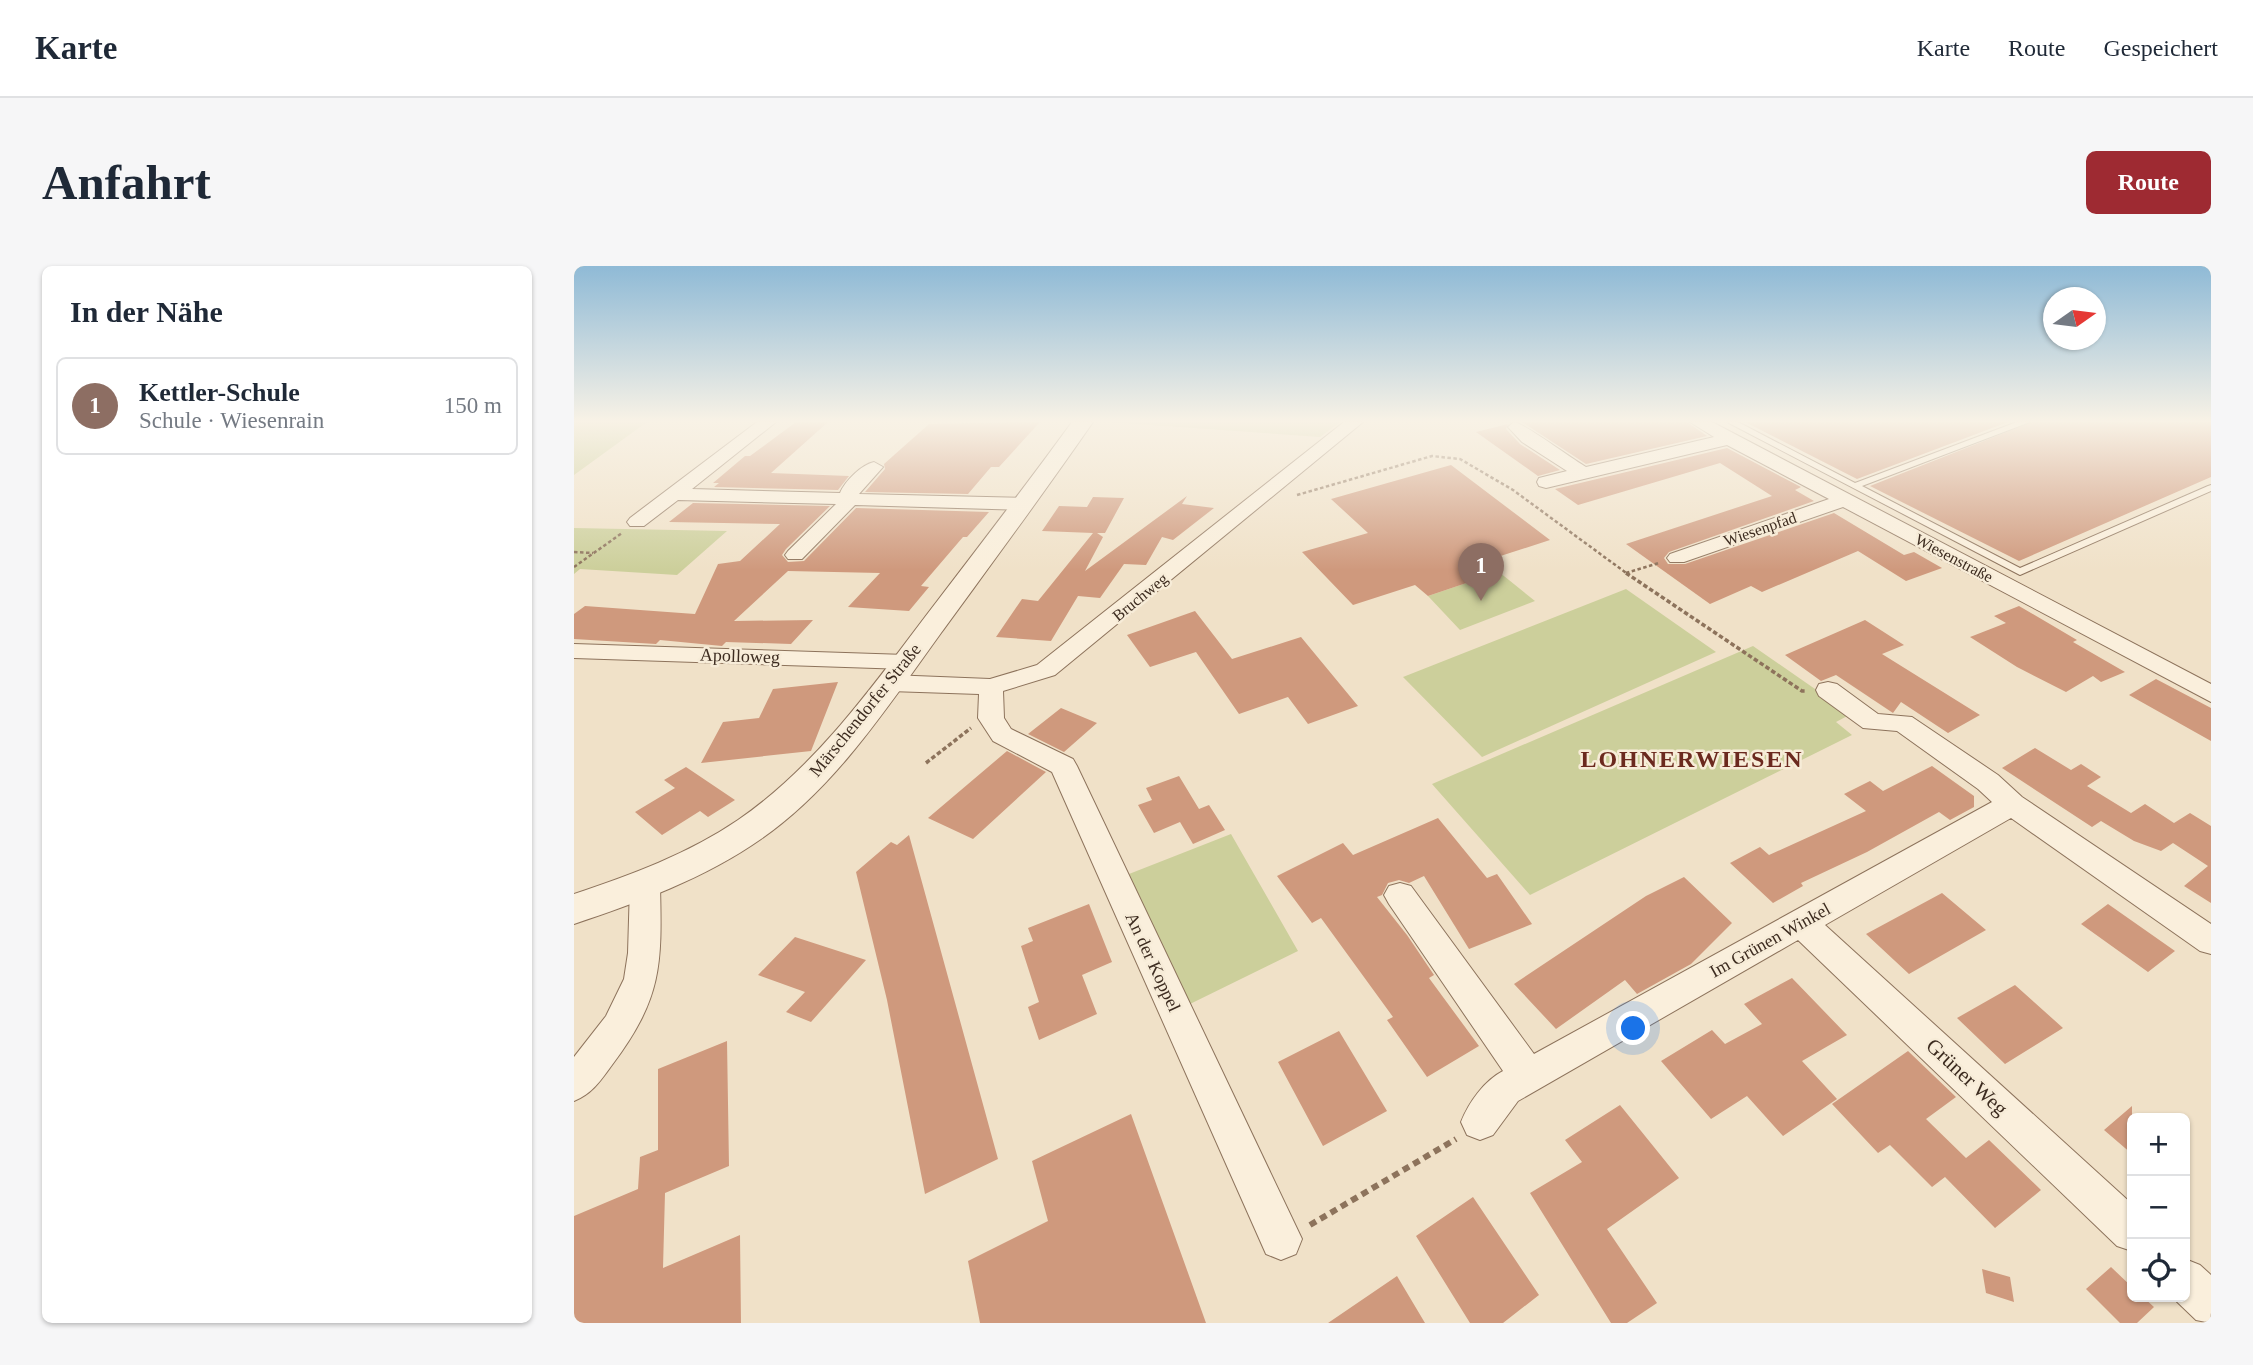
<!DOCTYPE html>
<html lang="de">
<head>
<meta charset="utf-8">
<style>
	:root { --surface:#fff; --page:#f6f6f7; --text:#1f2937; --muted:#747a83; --line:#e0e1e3; --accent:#9e2a32 }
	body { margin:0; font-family:Georgia,serif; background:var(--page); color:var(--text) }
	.controls { position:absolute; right:21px; bottom:21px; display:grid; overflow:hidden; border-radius:10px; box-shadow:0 2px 5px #0004 }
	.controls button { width:63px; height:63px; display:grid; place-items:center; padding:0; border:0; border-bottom:2px solid var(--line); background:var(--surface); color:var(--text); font:35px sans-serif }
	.compass { position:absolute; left:1469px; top:21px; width:63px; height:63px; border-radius:50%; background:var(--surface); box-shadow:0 2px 5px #0004; rotate:76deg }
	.you { position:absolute; left:1060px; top:763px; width:24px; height:24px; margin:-18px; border:5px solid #fff; border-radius:50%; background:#1a73e8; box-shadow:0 0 0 10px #1a73e833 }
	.badge { display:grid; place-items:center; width:46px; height:46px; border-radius:50%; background:var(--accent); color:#fff; font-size:23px; font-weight:700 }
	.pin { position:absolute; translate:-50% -58px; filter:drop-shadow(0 2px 4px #0008) }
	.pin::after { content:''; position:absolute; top:37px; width:24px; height:21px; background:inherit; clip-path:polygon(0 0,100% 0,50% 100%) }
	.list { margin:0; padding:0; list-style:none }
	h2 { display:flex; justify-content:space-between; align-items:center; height:91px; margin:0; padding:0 28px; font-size:30px }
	h2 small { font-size:23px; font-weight:400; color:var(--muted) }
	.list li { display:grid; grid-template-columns:46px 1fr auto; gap:21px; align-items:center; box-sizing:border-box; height:98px; margin:0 14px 14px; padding:0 14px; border:2px solid var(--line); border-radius:10px }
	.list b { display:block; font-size:26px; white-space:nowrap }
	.list p { margin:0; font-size:23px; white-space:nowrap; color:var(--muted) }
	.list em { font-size:23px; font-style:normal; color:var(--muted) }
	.icon { flex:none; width:38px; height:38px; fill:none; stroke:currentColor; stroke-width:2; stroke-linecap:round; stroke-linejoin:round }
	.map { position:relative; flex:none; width:1637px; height:1057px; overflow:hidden; border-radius:10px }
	header { display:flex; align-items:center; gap:42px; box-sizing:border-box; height:98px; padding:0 35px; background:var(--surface); border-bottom:2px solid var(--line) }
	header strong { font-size:33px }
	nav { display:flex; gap:38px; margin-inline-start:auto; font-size:24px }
	.intro { display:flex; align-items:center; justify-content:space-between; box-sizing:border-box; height:168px; padding:0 42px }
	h1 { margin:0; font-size:49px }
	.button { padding:18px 32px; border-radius:10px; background:var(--accent); color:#fff; font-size:24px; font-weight:700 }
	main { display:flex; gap:42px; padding:0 42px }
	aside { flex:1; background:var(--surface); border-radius:10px; box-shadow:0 2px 5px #0004 }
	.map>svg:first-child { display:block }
	.green { fill:#cccf9b }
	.building { fill:#cf997d }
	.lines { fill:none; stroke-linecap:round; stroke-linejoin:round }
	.service-casing { stroke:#8d735c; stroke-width:2 }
	.minor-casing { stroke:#8d735c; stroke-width:2 }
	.tertiary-casing { stroke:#8d735c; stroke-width:2 }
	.path-far2 { stroke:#8d735c; stroke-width:2.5; stroke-dasharray:3.5 2.5; stroke-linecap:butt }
	.path-far1 { stroke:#8d735c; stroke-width:3.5; stroke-dasharray:4.5 2.5; stroke-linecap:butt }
	.path { stroke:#8d735c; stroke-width:6; stroke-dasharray:7 5; stroke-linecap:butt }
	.service { fill:#faefdc; fill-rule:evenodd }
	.minor { fill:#faefdc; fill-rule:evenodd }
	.tertiary { fill:#faefdc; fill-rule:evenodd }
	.labels { text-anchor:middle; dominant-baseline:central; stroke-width:5; stroke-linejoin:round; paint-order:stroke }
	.far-street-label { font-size:16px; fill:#3d2c20; stroke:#f7ecd8 }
	.street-label { font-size:18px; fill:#3d2c20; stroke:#f7ecd8 }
	.near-street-label { font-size:21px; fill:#3d2c20; stroke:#f7ecd8 }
	.district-label { font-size:24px; font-weight:bold; letter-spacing:2px; fill:#6b291e; stroke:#f7ecd8 }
</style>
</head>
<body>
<header>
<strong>Karte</strong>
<nav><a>Karte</a><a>Route</a><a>Gespeichert</a></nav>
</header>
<div class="intro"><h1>Anfahrt</h1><a class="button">Route</a></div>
<main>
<aside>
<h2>In der Nähe<small></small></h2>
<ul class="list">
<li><span class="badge" style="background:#8d6e63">1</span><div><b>Kettler-Schule</b><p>Schule · Wiesenrain</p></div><em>150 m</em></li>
</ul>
</aside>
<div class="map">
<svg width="1637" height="1057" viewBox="0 0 1637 1057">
	<rect width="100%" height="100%" fill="#f0e1c8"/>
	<path class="green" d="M 0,156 L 73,156 L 0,209 Z
		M 534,156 L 766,156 L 746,171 Z
		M 0,262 L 153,265 L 103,309 L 6,303 L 0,308 Z
		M 925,306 L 961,335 L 886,364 L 854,330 Z
		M 1052,323 L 1142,386 L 908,491 L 829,411 Z
		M 1179,380 L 1277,448 L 1262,456 L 1278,469 L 956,629 L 858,518 Z
		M 657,568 L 724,685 L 616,738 L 555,608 Z"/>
	<path class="building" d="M 222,156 L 254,156 L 197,207 L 275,210 L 264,224 L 140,221 L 145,217 L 139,217 L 171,190 L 176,190 Z
		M 437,156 L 466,156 L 425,201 L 417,201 L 394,228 L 291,226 L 311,203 L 310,198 L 355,158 Z
		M 948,156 L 1113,156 L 1133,170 L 1012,198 Z
		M 1171,156 L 1434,156 L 1283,213 Z
		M 1458,156 L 1637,156 L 1637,211 L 1445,295 L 1296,220 Z
		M 934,158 L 932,163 L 946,178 L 986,204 L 964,210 L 902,166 Z
		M 1153,182 L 1227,221 L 1221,224 L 1240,235 L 1095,286 L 1090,292 L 1094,298 L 1111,298 L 1260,247 L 1330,289 L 1340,286 L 1368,302 L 1332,315 L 1284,285 L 1188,326 L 1177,320 L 1136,338 L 1052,278 L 1198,230 L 1146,197 L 1004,239 L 981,223 Z
		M 877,199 L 976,274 L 914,294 L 925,306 L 854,330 L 841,319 L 779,339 L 728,286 L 794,267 L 757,233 Z
		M 613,230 L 608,238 L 640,242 L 599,274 L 588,271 L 572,299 L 550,298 L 526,332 L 504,330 L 477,375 L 422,371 L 448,333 L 464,335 L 519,267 L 468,265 L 485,240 L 513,241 L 519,231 L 550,232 L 531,267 L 523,267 L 529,271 L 511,305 Z
		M 119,237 L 256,240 L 212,283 L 208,289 L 214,296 L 230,295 L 282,242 L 415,246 L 393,271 L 389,271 L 347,320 L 355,321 L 335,345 L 274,341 L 306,307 L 214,305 L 160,355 L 239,354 L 217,378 L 152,376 L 148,380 L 86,374 L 82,378 L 0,373 L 0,348 L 11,340 L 121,348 L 144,298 L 166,295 L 206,258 L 95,256 Z
		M 1445,340 L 1503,374 L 1499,376 L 1551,406 L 1527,416 L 1519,410 L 1492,426 L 1443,401 L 1396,371 L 1432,357 L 1420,350 Z
		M 621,345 L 658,393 L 727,371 L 784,440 L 734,458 L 714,431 L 665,448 L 622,386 L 576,401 L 553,369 Z
		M 1291,354 L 1330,379 L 1308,388 L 1406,449 L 1374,467 L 1327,436 L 1319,447 L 1262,409 L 1247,415 L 1211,389 Z
		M 1582,413 L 1637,442 L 1637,475 L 1555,429 Z
		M 264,416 L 237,485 L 127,497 L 149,456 L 185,452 L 199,423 Z
		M 487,442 L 523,457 L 490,486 L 454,468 Z
		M 1461,482 L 1497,504 L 1507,498 L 1527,511 L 1513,520 L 1557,547 L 1571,538 L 1600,557 L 1616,547 L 1637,560 L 1637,637 L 1610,620 L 1634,600 L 1599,577 L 1587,585 L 1560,575 L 1527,555 L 1518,561 L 1428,502 Z
		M 433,485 L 472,506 L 399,573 L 354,552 Z
		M 1358,500 L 1400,530 L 1400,541 L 1376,554 L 1365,546 L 1293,586 L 1227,617 L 1229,620 L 1199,637 L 1156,597 L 1186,581 L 1195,589 L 1292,545 L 1270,528 L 1296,515 L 1309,525 Z
		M 112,501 L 161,534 L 134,551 L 126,545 L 88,569 L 61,546 L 101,522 L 90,514 Z
		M 605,510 L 625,543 L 635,539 L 651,564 L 619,578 L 606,556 L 580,567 L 564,539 L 578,534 L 572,522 Z
		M 864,552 L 913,612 L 923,608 L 958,658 L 895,683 L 850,610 L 835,617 L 825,614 L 814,617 L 808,629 L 803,631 L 833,669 L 860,709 L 855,712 L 905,780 L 853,811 L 813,754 L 819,751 L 747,652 L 738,657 L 703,610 L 769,577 L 779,589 Z
		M 335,569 L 424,893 L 351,928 L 313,734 L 282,606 L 317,576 L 323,579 Z
		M 1110,611 L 1158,657 L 1117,698 L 1063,728 L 1051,714 L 982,763 L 940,718 L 1072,630 Z
		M 1368,627 L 1412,664 L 1335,708 L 1292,668 Z
		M 515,638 L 538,696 L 508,709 L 523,748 L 465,774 L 454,741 L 465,736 L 447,680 L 459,675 L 454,662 Z
		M 1534,638 L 1601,685 L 1574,706 L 1507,658 Z
		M 221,671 L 292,694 L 237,756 L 212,746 L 231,726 L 184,709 Z
		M 1218,712 L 1273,769 L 1228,795 L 1263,833 L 1209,870 L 1173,830 L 1137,853 L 1087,795 L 1138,764 L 1151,778 L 1188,758 L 1170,738 Z
		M 1441,719 L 1489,762 L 1431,798 L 1383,752 Z
		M 765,765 L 813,845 L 749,880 L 704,796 Z
		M 153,775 L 155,900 L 91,927 L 89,1002 L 166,969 L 167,1057 L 0,1057 L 0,950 L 64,923 L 66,891 L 84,884 L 84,803 Z
		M 1334,785 L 1382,831 L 1352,853 L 1392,892 L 1415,874 L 1467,924 L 1421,962 L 1371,911 L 1358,921 L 1316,879 L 1304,887 L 1258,838 Z
		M 1046,839 L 1105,912 L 1033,963 L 1083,1037 L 1053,1057 L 1037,1057 L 956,927 L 1008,896 L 991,874 Z
		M 1558,840 L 1558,888 L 1530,864 Z
		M 557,848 L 632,1057 L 406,1057 L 394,995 L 474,955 L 458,895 Z
		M 899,931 L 965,1029 L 929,1057 L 896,1057 L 842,970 Z
		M 1537,1001 L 1558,1021 L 1558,1031 L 1569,1031 L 1580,1041 L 1563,1057 L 1546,1057 L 1512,1023 Z
		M 1408,1003 L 1436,1011 L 1440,1036 L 1412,1027 Z
		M 823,1010 L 851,1057 L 754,1057 Z"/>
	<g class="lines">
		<defs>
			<path id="service" d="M 1153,156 L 1164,156 L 1281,217 L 1443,156 L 1456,156 L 1288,220 L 1446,302 L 1634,220 L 1637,219 L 1637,225 L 1446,309 Z"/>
			<path id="minor" d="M 183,156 L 202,156 L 118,223 L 266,227 C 271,215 287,199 300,196 L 309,201 L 285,228 L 450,232 L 460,238 L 450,244 L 281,239 L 228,293 L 214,293 L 211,289 L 214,285 L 262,238 L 104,234 L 70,260 L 56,260 L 53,256 L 56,252 Z
				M 770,156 L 789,156 L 481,409 L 429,425 L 430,452 L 437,463 L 499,493 L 503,500 L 728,973 L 722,988 L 707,994 L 692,988 L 478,506 L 419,475 L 404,452 L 405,428 L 316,425 L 307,423 L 304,417 L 307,411 L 316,409 L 416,413 L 463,399 Z
				M 1116,156 L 1138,156 L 1637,418 L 1637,436 L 1269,241 L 1110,296 L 1096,296 L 1093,292 L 1096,288 L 1255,233 L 1153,179 L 972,222 L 965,220 L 963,216 L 965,212 L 993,205 L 948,176 L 934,161 L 940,156 C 950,157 998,193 1012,201 L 1140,171 Z
				M 0,378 L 332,389 L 340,391 L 344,396 L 340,401 L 332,403 L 0,392 Z
				M 1254,416 L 1263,418 L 1304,448 L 1338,451 L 1424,509 L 1448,531 L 1637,658 L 1637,688 L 1626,685 L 1437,552 L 1251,659 L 1558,938 L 1558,985 L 1543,980 L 1224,674 L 944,835 L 919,869 L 906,874 L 893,869 L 887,856 C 895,836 910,815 929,805 L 815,638 L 810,629 L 815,620 L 826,617 L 837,620 L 960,788 L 1418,536 L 1404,523 L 1323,465 L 1289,462 L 1245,430 L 1242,424 L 1245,418 Z
				M 71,608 L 82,611 L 86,620 C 88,700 88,732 38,799 C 27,814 18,828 0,835 L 0,791 L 32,750 L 50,713 L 54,687 L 56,620 L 60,611 Z
				M 1611,993 L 1626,999 L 1637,1009 L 1637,1057 L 1622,1054 L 1598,1031 L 1611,1031 Z"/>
			<path id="tertiary" d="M 498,156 L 519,156 C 470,227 418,297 367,367 C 314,440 262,521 187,573 C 130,613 65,636 0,658 L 0,628 C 57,609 114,588 164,554 C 240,502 296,424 351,351 C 400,287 450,222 498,156 Z"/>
		</defs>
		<use href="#service" class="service-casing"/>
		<use href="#minor" class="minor-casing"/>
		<use href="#tertiary" class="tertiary-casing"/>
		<path class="path-far2" d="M 723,229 L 858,190 L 886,193 L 939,224 L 1055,309
			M 0,286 L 19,287
			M 0,301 L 48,267
			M 1052,307 L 1085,297"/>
		<path class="path-far1" d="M 1052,307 L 1228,425 L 1232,425
			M 352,497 L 397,462"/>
		<path class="path" d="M 736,959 L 882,873"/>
		<use href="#service" class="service"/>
		<use href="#minor" class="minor"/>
		<use href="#tertiary" class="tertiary"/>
	</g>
	<linearGradient id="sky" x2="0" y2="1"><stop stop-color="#8fbad6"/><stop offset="0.51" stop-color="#f8f2e6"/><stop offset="1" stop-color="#f8f2e6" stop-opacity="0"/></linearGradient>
	<rect width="1637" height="304" fill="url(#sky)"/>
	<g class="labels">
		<g class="far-street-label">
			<text transform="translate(1186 263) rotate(-19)">Wiesenpfad</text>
			<text transform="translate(1380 292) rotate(28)">Wiesenstraße</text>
			<text transform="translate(566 331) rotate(-39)">Bruchweg</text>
		</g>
		<g class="street-label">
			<text transform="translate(166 390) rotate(2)">Apolloweg</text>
			<text transform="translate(291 444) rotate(-51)">Märschendorfer Straße</text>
			<text transform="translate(1196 674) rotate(-29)">Im Grünen Winkel</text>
			<text transform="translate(579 696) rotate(65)">An der Koppel</text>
		</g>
		<g class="near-street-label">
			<text transform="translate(1393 811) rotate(43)">Grüner Weg</text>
		</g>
		<g class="district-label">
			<text x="1118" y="493">LOHNERWIESEN</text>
		</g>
	</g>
</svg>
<div class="controls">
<button>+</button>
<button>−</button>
<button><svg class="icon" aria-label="locate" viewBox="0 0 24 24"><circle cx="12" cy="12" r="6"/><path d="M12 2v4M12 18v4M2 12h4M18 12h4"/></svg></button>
</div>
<svg class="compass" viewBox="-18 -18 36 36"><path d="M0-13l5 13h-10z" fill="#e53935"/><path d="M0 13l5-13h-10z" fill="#747a83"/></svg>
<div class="you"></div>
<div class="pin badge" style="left:907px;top:335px;background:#8d6e63">1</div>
</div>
</main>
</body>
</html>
